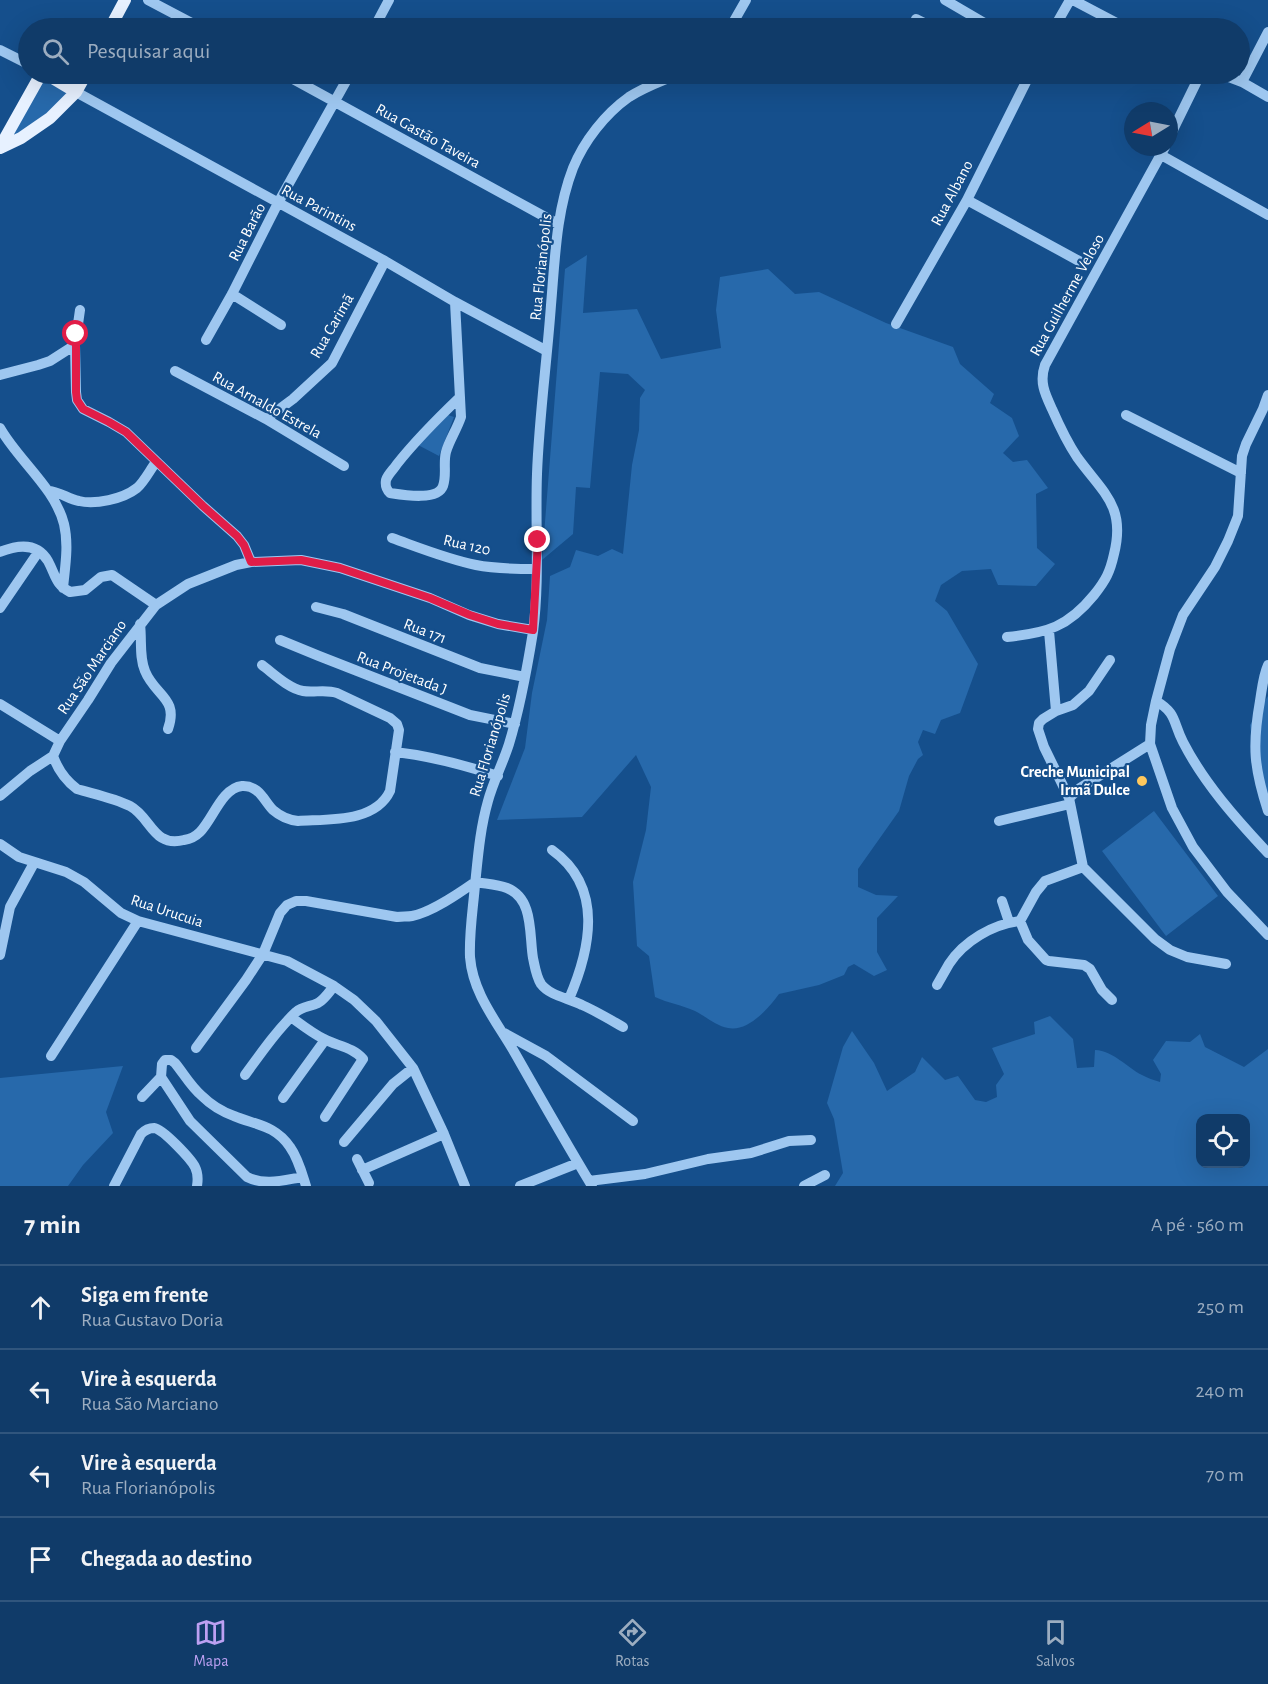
<!DOCTYPE html>
<html lang="pt">
<head>
<meta charset="utf-8">
<style>
	:root { --surface:#103b69; --page:#1e4671; --text:#f1f3f6; --muted:#9cadc0; --line:#30557d; --accent:#bca0f2 }
	body { margin:0; font-family:"Alegreya Sans",sans-serif; background:var(--page); color:var(--text) }
	.controls { position:absolute; right:18px; bottom:18px; display:grid; overflow:hidden; border-radius:12px; box-shadow:0 6px 24px #0002 }
	.controls button { width:54px; height:54px; display:grid; place-items:center; padding:0; border:0; border-bottom:2px solid var(--line); background:var(--surface); color:var(--text); font:30px sans-serif }
	.compass { position:absolute; left:1124px; top:102px; width:54px; height:54px; border-radius:50%; background:var(--surface); box-shadow:0 6px 24px #0002; rotate:260deg }
	.stop { position:absolute; width:18px; height:18px; margin:-14px; border:4px solid #e11d48; border-radius:50%; background:#fff }
	.stop.end { background:#e11d48; border-color:#fff; box-shadow:0 2px 6px #0008 }
	.list { margin:0; padding:0; list-style:none }
	h2 { display:flex; justify-content:space-between; align-items:center; height:78px; margin:0; padding:0 24px; font-size:26px }
	h2 small { font-size:20px; font-weight:400; color:var(--muted) }
	.list li { display:grid; grid-template-columns:39px 1fr auto; gap:18px; align-items:center; box-sizing:border-box; height:84px; padding:0 24px; border-top:2px solid var(--line) }
	.list b { display:block; font-size:22px; white-space:nowrap }
	.list p { margin:0; font-size:20px; white-space:nowrap; color:var(--muted) }
	.list em { font-size:20px; font-style:normal; color:var(--muted) }
	.icon { flex:none; width:33px; height:33px; fill:none; stroke:currentColor; stroke-width:2; stroke-linecap:round; stroke-linejoin:round }
	.map { position:relative; flex:none; width:1268px; height:1186px; overflow:hidden }
	.search { position:absolute; background:var(--surface); box-shadow:0 6px 24px #0002; left:18px; right:18px; top:18px; height:66px; display:flex; align-items:center; gap:15px; box-sizing:border-box; padding:0 21px; border-radius:33px; color:var(--muted); font-size:22px }
	.sheet { height:414px; background:var(--surface) }
	nav { display:flex; justify-content:space-around; align-items:center; box-sizing:border-box; height:84px; border-top:2px solid var(--line); background:var(--surface); font-size:16px; color:var(--muted) }
	nav a { display:grid; justify-items:center; gap:3px }
	nav .on { color:var(--accent) }
	.map>svg:first-child { display:block }
	.green { fill:#2769ab; fill-rule:evenodd }
	.lines { fill:none; stroke-linecap:round; stroke-linejoin:round }
	.minor { stroke:#9ec7f0; stroke-width:10 }
	.major { stroke:#e7f1ff; stroke-width:12 }
	.route { stroke:#e11d48; stroke-width:8 }
	.poi-dot { fill:#ffc85d; stroke:#154f8c; stroke-width:2 }
	.labels { text-anchor:middle; dominant-baseline:central; stroke-width:4.5; stroke-linejoin:round; paint-order:stroke }
	.street-label { font-size:16px; fill:#fff; stroke:#154f8c }
	.poi-label { font-size:16px; font-weight:bold; fill:#fff; stroke:#154f8c; text-anchor:end }
</style>
</head>
<body>
<div class="map">
<svg width="1268" height="1186" viewBox="0 0 1268 1186">
	<rect width="100%" height="100%" fill="#154f8c"/>
	<path class="green" d="M 41,74 L 76,92 L 0,147 Z
		M 587,255 L 583,313 L 637,309 L 661,359 L 721,348 L 716,310 L 720,277 L 768,269 L 795,294 L 819,292 L 886,323 L 953,347 L 960,364 L 994,394 L 990,403 L 1012,418 L 1019,436 L 1003,453 L 1013,462 L 1027,460 L 1048,488 L 1036,494 L 1037,548 L 1055,564 L 1036,586 L 998,585 L 991,569 L 962,571 L 941,585 L 935,601 L 947,611 L 978,664 L 960,713 L 941,720 L 935,734 L 923,730 L 918,742 L 923,755 L 918,759 L 909,776 L 899,811 L 858,869 L 858,887 L 876,895 L 898,896 L 877,918 L 877,952 L 887,970 L 874,976 L 854,964 L 848,967 L 844,975 L 819,985 L 779,994 C 768,1009 748,1032 728,1028 C 716,1026 705,1016 695,1011 C 682,1005 668,1003 655,997 L 649,956 L 637,946 L 633,882 L 646,830 L 651,787 L 636,755 L 582,817 L 497,820 L 525,748 L 532,693 L 547,620 L 550,576 L 570,567 L 576,550 L 598,556 L 612,549 L 623,554 L 632,465 L 639,430 L 640,398 L 645,390 L 628,374 L 600,372 L 590,488 L 576,487 L 573,534 L 542,560 L 565,269 Z
		M 448,415 L 454,417 L 439,456 L 418,445 Z
		M 1268,696 L 1268,800 L 1254,758 L 1250,725 Z
		M 1154,811 L 1218,896 L 1166,936 L 1102,851 Z
		M 1050,1016 L 1073,1039 L 1077,1068 L 1094,1067 L 1095,1050 C 1114,1051 1126,1067 1142,1075 C 1147,1078 1154,1080 1160,1082 L 1161,1074 L 1153,1060 L 1166,1041 L 1190,1042 L 1200,1034 L 1205,1047 L 1244,1067 L 1268,1049 L 1268,1186 L 835,1186 L 843,1173 L 834,1119 L 827,1103 L 843,1047 L 852,1031 L 874,1063 L 887,1091 L 915,1072 L 922,1057 L 945,1080 L 958,1076 L 975,1100 L 986,1102 L 997,1097 L 996,1085 L 1004,1074 L 992,1048 L 1035,1034 L 1034,1022 ZM 1200,1118 L 1246,1118 L 1246,1164 L 1200,1164 Z
		M 123,1066 L 106,1112 L 113,1133 L 83,1165 L 68,1186 L 0,1186 L 0,1078 Z"/>
	<g class="lines">
		<path class="minor" d="M 148,0 L 201,28
			M 945,0 L 993,28
			M 1073,0 L 1126,28
			M 916,19 L 934,28
			M 374,28 L 389,0
			M 730,28 L 746,0
			M 1054,28 L 1070,0
			M 0,50 L 28,64
			M 284,74 L 558,224
			M 1221,74 L 1242,82 L 1268,97
			M 1242,82 L 1268,32
			M 76,92 L 385,261 L 455,302 L 547,351
			M 1169,138 L 1196,83 L 1196,74
			M 1161,155 L 1268,215
			M 967,200 L 1079,261
			M 232,294 L 281,325
			M 455,302 L 461,417 C 457,429 449,441 446,452 C 443,463 447,475 443,486 C 438,501 403,495 390,493 C 386,489 385,486 386,480 C 388,474 394,469 397,464 C 416,440 437,419 460,397
			M 896,324 L 967,200 L 1030,74
			M 206,340 L 232,294 L 278,203 L 350,74
			M 75,345 L 80,310
			M 175,371 L 266,419 L 344,466
			M 0,375 L 38,365 L 50,361 L 75,345 L 76,392 L 77,400 L 83,409 L 109,422 L 126,432 L 203,506 L 237,536 L 244,545 L 251,562
			M 1268,395 L 1263,409 L 1246,444 L 1242,456 L 1238,516 L 1228,541 L 1215,567 L 1183,615 L 1170,649 L 1156,701 L 1151,725 L 1150,744 L 1172,808 L 1193,847 L 1227,892 L 1268,935
			M 1126,415 L 1241,473
			M 266,419 L 293,399 L 332,363 L 385,261
			M 0,428 C 18,460 55,488 64,524 C 69,545 65,567 63,588
			M 48,491 C 59,491 68,499 79,501 C 95,505 123,499 137,488 C 144,482 150,470 156,462
			M 392,538 C 420,548 447,559 476,565 C 496,569 516,569 536,569
			M 0,552 C 17,545 37,542 48,561 C 56,576 55,584 70,592 L 85,590 L 101,577 L 112,575 L 156,605
			M 316,607 L 343,614 L 480,668 L 525,677
			M 0,608 L 39,551
			M 140,624 C 142,640 139,657 145,671 C 155,696 179,698 168,729
			M 1049,631 L 1056,711
			M 1007,637 C 1047,633 1068,627 1094,595 C 1106,580 1110,572 1114,554 C 1126,506 1103,493 1077,457 C 1067,442 1059,425 1052,409 C 1045,394 1039,382 1045,365 L 1165,147
			M 280,640 L 319,656 L 470,715 L 515,724
			M 1110,660 L 1089,691 L 1073,705 L 1056,711 L 1043,719 L 1039,723 L 1038,729 L 1044,747 L 1069,798 L 1083,867 L 1155,939 L 1170,950 L 1187,957 L 1226,964
			M 1268,665 C 1263,676 1262,689 1260,701 C 1252,746 1254,768 1268,811
			M 1156,701 C 1177,713 1173,723 1183,742 C 1204,783 1236,819 1268,853
			M 0,704 L 60,741
			M 395,752 C 431,756 464,765 498,776
			M 53,756 C 58,770 65,780 77,789 C 94,794 114,798 130,806 C 151,817 153,848 184,840 C 191,839 195,837 200,832 C 213,819 222,788 242,786 C 259,785 264,801 273,810 C 281,817 289,820 298,821 C 328,819 375,823 390,791 L 399,730 L 397,724 L 390,718 L 337,693 C 325,689 314,693 303,691 C 288,688 274,674 262,665
			M 0,796 L 30,771 L 53,756 L 60,741 L 88,700 L 111,663 L 156,605 L 188,584 L 236,565 L 251,562 L 301,560 L 340,568 L 430,598 L 469,615 L 498,624 L 533,630
			M 1069,798 L 1080,788 L 1150,744
			M 999,821 L 1070,804
			M 0,844 L 19,857 L 66,872 L 84,882 L 121,913 L 138,921 L 287,961 L 334,986 L 354,1000 L 376,1021 L 413,1068 L 444,1134 L 465,1186
			M 552,850 C 604,887 591,948 569,999
			M 1002,901 L 1009,922
			M 1020,921 L 1028,940 L 1046,960 L 1049,961 L 1084,965 L 1090,969 L 1102,990 L 1112,1000
			M 0,955 L 10,907 L 34,863
			M 937,985 C 941,978 945,971 949,964 C 964,941 993,924 1020,921 L 1036,892 L 1045,881 L 1083,867
			M 291,1017 C 302,1025 312,1033 324,1039 C 337,1046 353,1047 363,1059 L 325,1117
			M 504,1033 L 546,1056 L 633,1121
			M 196,1048 L 246,980 L 263,954 L 280,913 L 287,905 L 296,901 L 306,901 L 397,917 C 402,916 407,917 412,916 C 432,912 458,894 475,882 C 486,884 497,884 507,888 C 534,899 529,934 533,958 C 535,967 536,976 541,984 C 550,996 569,998 582,1005 C 596,1011 609,1019 623,1027
			M 51,1056 L 138,921
			M 245,1075 C 261,1053 277,1030 296,1012 C 303,1006 310,1007 318,1003 C 325,999 329,992 334,986
			M 142,1097 L 161,1077
			M 283,1098 L 325,1040
			M 344,1142 L 393,1084 L 413,1068
			M 357,1159 L 369,1183
			M 362,1170 L 444,1134
			M 303,1177 C 284,1180 265,1186 247,1177 L 190,1121 L 161,1077 L 162,1064 L 165,1060 L 171,1060 L 175,1063 C 184,1074 191,1087 202,1096 C 210,1104 223,1112 234,1116 C 256,1125 275,1125 290,1147 C 298,1158 302,1173 306,1186
			M 589,1181 L 645,1174 L 708,1159 L 751,1153 L 789,1141 L 811,1140
			M 114,1186 L 141,1134 C 145,1130 148,1128 154,1128 C 163,1129 191,1159 195,1167 C 198,1173 198,1180 197,1186
			M 520,1186 L 578,1163
			M 592,1186 C 566,1143 541,1099 516,1055 C 498,1023 473,995 470,957 C 469,933 473,909 475,885 C 478,856 480,829 488,801 C 493,782 503,763 509,744 C 520,708 527,669 533,632 C 540,579 535,527 537,474 C 539,418 547,361 551,305 C 555,259 556,212 573,168 C 584,141 605,114 629,97 C 644,87 662,81 678,74
			M 804,1186 L 825,1175"/>
		<path class="major" d="M 110,28 L 125,0
			M 46,74 L 76,92
			M 0,147 L 41,74
			M 0,148 L 21,138 L 50,118 L 76,92 L 86,74"/>
	</g>
	<g class="lines">
		<path class="route" d="M 76,334 L 76,392 L 77,400 L 83,409 L 109,422 L 126,432 L 203,506 L 237,536 L 244,545 L 251,562 L 301,560 L 340,568 L 430,598 L 470,615 L 498,624 L 533,630 L 538,540"/>
	</g>
	<circle class="poi-dot" cx="1142" cy="781" r="6"/>
	<g class="labels">
		<g class="street-label">
			<text transform="translate(428 136) rotate(29)">Rua Gastão Taveira</text>
			<text transform="translate(952 193) rotate(-62)">Rua Albano</text>
			<text transform="translate(319 208) rotate(28)">Rua Parintins</text>
			<text transform="translate(247 232) rotate(-63)">Rua Barão</text>
			<text transform="translate(541 267) rotate(-84)">Rua Florianópolis</text>
			<text transform="translate(1067 295) rotate(-61)">Rua Guilherme Veloso</text>
			<text transform="translate(332 326) rotate(-60)">Rua Carimã</text>
			<text transform="translate(267 405) rotate(29)">Rua Arnaldo Estrela</text>
			<text transform="translate(467 545) rotate(13)">Rua 120</text>
			<text transform="translate(425 631) rotate(21)">Rua 171</text>
			<text transform="translate(92 667) rotate(-56)">Rua São Marciano</text>
			<text transform="translate(402 673) rotate(21)">Rua Projetada J</text>
			<text transform="translate(490 745) rotate(-73)">Rua Florianópolis</text>
			<text transform="translate(167 911) rotate(18)">Rua Urucuia</text>
		</g>
		<g class="poi-label">
			<text x="1130" y="772">Creche Municipal<tspan x="1130" dy="18">Irmã Dulce</tspan></text>
		</g>
	</g>
</svg>
<div class="controls">
<button><svg class="icon" aria-label="locate" viewBox="0 0 24 24"><circle cx="12" cy="12" r="6"/><path d="M12 2v4M12 18v4M2 12h4M18 12h4"/></svg></button>
</div>
<svg class="compass" viewBox="-18 -18 36 36"><path d="M0-13l5 13h-10z" fill="#e53935"/><path d="M0 13l5-13h-10z" fill="#9cadc0"/></svg>
<div class="stop" style="left:76px;top:334px"></div>
<div class="stop end" style="left:538px;top:540px"></div>
<div class="search"><svg class="icon" aria-label="search" viewBox="0 0 24 24"><circle cx="10" cy="10" r="6"/><path d="M15 15l6 6"/></svg>Pesquisar aqui</div>
</div>
<section class="sheet">
<h2>7 min<small>A pé · 560 m</small></h2>
<ul class="list">
<li><svg class="icon" aria-label="ahead" viewBox="0 0 24 24"><path d="M12 20V5M6 11l6-6 6 6"/></svg><div><b>Siga em frente</b><p>Rua Gustavo Doria</p></div><em>250 m</em></li>
<li><svg class="icon" aria-label="left" viewBox="0 0 24 24"><path d="M17 20v-9H6M10 6l-5 5 5 5"/></svg><div><b>Vire à esquerda</b><p>Rua São Marciano</p></div><em>240 m</em></li>
<li><svg class="icon" aria-label="left" viewBox="0 0 24 24"><path d="M17 20v-9H6M10 6l-5 5 5 5"/></svg><div><b>Vire à esquerda</b><p>Rua Florianópolis</p></div><em>70 m</em></li>
<li><svg class="icon" aria-label="arrive" viewBox="0 0 24 24"><path d="M6 21V4h12l-3 4 3 4H6"/></svg><div><b>Chegada ao destino</b></div></li>
</ul>
</section>
<nav>
<a class="on"><svg class="icon" aria-label="map" viewBox="0 0 24 24"><path d="M3 6l6-2 6 2 6-2v14l-6 2-6-2-6 2zM9 4v14M15 6v14"/></svg>Mapa</a>
<a><svg class="icon" aria-label="directions" viewBox="0 0 24 24"><path d="M12 3l9 9-9 9-9-9zM9 14v-3h6M13 9l2 2-2 2"/></svg>Rotas</a>
<a><svg class="icon" aria-label="saved" viewBox="0 0 24 24"><path d="M7 4h10v16l-5-4-5 4z"/></svg>Salvos</a>
</nav>
</body>
</html>
